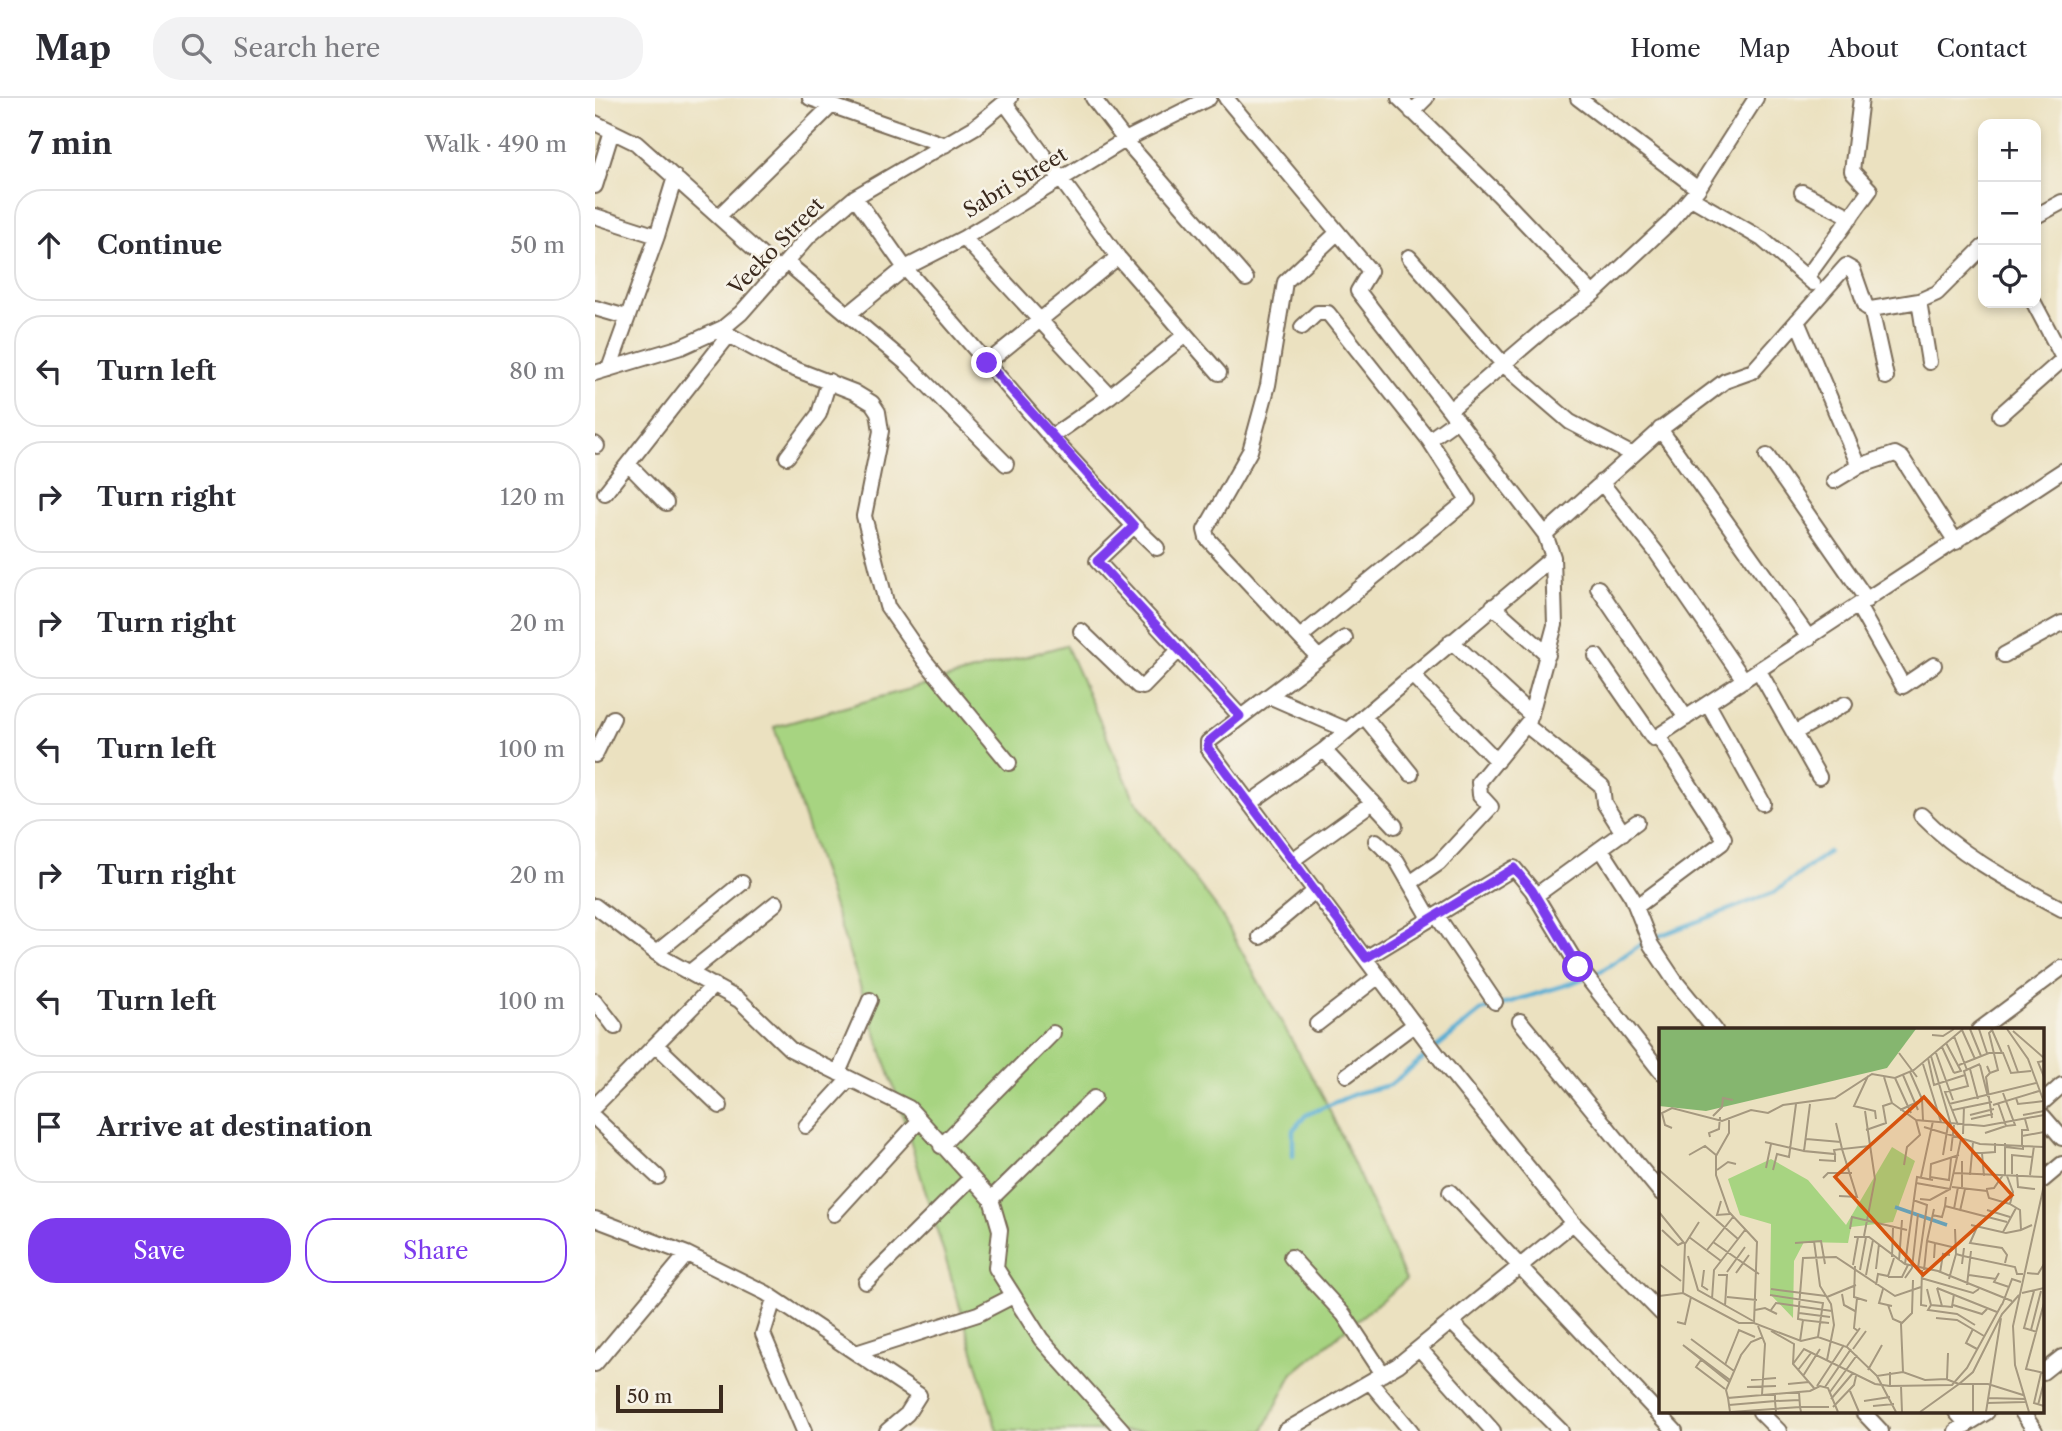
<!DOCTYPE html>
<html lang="en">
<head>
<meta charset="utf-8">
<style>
	:root { --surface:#fff; --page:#f2f2f3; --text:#2b2b33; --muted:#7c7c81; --line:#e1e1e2; --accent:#7c3aed }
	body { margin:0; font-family:"Libre Caslon Text",serif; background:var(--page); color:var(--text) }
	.controls { position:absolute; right:21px; top:21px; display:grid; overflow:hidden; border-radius:14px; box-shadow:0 4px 10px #0003 }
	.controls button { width:63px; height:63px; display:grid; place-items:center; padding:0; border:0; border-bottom:2px solid var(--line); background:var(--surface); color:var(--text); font:35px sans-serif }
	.scale { position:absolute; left:21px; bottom:18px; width:107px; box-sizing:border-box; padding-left:7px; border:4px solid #3b2a1e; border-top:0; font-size:19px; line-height:24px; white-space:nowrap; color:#3b2a1e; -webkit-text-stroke:5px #f7f3e8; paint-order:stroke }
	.stop { position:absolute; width:21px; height:21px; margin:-16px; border:5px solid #7c3aed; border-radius:50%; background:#fff }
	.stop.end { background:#7c3aed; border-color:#fff; box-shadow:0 2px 7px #0008 }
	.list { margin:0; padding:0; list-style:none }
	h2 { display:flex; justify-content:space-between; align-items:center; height:91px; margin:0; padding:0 28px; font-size:30px }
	h2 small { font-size:23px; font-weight:400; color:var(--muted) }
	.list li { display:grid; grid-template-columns:46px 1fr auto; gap:21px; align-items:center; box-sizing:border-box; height:112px; margin:0 14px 14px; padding:0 14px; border:2px solid var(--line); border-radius:28px }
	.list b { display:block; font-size:26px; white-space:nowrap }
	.list em { font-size:23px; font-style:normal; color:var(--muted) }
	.actions { display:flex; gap:14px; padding:21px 28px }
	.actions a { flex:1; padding:16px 0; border:2px solid var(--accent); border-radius:28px; text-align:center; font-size:24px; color:var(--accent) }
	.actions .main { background:var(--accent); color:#fff }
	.icon { flex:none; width:38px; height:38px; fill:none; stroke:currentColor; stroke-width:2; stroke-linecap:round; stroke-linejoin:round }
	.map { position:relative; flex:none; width:1467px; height:1333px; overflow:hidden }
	header { display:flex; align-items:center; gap:42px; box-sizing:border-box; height:98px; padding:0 35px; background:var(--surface); border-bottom:2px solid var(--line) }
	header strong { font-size:33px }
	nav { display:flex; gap:38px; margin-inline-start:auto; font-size:24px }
	.search { width:490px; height:63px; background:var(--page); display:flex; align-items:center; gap:18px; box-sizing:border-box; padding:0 24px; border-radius:28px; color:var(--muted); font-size:26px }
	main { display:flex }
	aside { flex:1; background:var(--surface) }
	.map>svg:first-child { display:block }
	.green { fill:#a7d481; stroke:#717f50; stroke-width:2 }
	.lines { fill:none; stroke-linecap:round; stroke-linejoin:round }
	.stream { stroke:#56add3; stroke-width:4.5 }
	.minor-casing { stroke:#796a57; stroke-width:18 }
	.minor { stroke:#fff; stroke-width:14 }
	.route { stroke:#7c3aed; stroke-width:9 }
	.labels { text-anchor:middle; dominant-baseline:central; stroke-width:5; stroke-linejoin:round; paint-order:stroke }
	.street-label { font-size:21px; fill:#3b2a1e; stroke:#f7f3e8 }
	.inset-river { fill:none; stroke:#56add3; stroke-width:3.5 }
	.inset-road { fill:none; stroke:#a5987f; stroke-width:2 }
	.view { fill:#d7540e; fill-opacity:0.15; stroke:#d7540e; stroke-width:3.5 }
	.inset-edge { fill:none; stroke:#3b2a1e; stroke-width:3.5 }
</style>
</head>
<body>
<header>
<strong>Map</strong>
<div class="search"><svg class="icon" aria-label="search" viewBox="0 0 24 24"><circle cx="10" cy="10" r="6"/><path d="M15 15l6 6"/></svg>Search here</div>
<nav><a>Home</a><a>Map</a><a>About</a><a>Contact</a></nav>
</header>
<main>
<aside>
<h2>7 min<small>Walk · 490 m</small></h2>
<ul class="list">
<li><svg class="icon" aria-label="ahead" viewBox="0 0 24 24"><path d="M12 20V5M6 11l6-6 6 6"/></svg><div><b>Continue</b></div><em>50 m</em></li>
<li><svg class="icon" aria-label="left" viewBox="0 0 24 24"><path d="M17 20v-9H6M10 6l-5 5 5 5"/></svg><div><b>Turn left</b></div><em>80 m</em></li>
<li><svg class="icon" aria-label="right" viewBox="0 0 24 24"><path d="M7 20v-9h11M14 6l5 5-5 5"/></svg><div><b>Turn right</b></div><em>120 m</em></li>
<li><svg class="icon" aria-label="right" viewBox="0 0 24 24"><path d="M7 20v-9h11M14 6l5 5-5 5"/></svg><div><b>Turn right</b></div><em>20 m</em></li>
<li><svg class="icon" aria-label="left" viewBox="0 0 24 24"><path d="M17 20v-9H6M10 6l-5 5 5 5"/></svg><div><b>Turn left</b></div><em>100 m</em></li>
<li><svg class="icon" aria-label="right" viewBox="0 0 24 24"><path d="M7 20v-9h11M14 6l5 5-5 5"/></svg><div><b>Turn right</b></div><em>20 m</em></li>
<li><svg class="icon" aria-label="left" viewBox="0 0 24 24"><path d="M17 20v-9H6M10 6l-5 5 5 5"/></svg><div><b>Turn left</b></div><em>100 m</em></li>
<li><svg class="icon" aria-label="arrive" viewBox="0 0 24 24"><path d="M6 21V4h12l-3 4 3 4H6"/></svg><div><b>Arrive at destination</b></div></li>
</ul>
<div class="actions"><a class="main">Save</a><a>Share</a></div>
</aside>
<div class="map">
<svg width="1467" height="1333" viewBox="0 0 1467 1333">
	<rect width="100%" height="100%" fill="#f7f3e8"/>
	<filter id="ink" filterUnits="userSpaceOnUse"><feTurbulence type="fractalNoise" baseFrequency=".0143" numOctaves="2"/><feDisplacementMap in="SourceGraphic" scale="14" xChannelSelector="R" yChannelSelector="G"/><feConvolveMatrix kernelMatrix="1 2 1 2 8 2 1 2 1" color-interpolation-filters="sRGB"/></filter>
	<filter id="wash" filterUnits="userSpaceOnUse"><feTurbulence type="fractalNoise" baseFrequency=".00686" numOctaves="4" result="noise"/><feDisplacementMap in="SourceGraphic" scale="28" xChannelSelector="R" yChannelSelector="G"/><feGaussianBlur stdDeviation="1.57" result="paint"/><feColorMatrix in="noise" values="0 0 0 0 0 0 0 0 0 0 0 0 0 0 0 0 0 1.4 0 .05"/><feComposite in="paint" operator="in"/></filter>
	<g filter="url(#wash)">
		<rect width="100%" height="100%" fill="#ebe1c0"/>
		<path class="green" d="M 471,547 L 539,700 L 624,813 L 729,1000 L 811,1182 L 698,1275 L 668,1333 L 402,1333 L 304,1005 L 179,629 Z"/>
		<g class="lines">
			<path class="stream" d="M 698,1058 L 698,1032 L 711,1017 L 762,995 L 795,987 L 886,913 L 977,885 L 1006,873 L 1051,843 L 1180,794 L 1233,754"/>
		</g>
	</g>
	<g filter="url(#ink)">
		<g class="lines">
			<defs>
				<path id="minor" d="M 215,0 L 350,47
					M 498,0 L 530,42 L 651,181
					M 631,0 L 775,173 L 763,193 L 950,436 L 958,459 L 729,652 L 656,704
					M 804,0 L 904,97 L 998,196
					M 983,0 L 1103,91
					M 410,5 L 523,159 L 624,275
					M 817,14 L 831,0
					M 0,25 L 41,45 L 184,173
					M 0,88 L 17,33
					M 1207,94 L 1256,119
					M 260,99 L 310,170 L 456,339 L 539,428 L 502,463 L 645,618
					M 1096,100 L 1167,141 L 1218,185
					M 0,118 L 62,138
					M 124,118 L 237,7
					M 1441,118 L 1467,104
					M 369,140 L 515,298
					M 814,159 L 909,267 L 975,324 L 1036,356
					M 191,164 L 311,265 L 411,366
					M 1212,179 L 1275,92 L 1257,73 L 1266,0
					M 1324,203 L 1334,264
					M 1439,205 L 1467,258
					M 0,210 L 31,219
					M 1276,211 L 1291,279
					M 255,215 L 310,170 L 369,140 L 530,42 L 614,0
					M 1202,223 L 1264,368
					M 128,230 L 134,237 L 187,266 L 259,294 L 277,305 L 283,314 L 286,333 L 269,418 L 292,508 L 330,563 L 414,665
					M 392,265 L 523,159
					M 14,271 L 62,138 L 80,79
					M 0,275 L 86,249 L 128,230 L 146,215 L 214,138 L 260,99 L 380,29 L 415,0
					M 856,311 L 953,228 L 998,196 L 1074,125 L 1103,91 L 1161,0
					M 1405,317 L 1467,262
					M 1065,331 L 1214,540
					M 456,339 L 515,298 L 590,237
					M 834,342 L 862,322
					M 0,346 L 2,348
					M 1172,358 L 1272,502
					M 192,359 L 224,316 L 234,283
					M 33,366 L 71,405
					M 1239,383 L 1264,368 L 1300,356 L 1307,360 L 1361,444
					M 1006,384 L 1061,454 L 1149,582
					M 10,395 L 134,237
					M 539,428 L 562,450
					M 950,436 L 1070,328 L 1130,283 L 1158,273 L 1251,168 L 1258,172 L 1271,209 L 1276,211 L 1324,203 L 1342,195 L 1388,149
					M 1003,490 L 1091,620
					M 898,508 L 953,557
					M 1263,508 L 1308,588 L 1339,567
					M 486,533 L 543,588 L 548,589 L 584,552
					M 705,539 L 873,402 L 834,342 L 733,215 L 722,215 L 707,229
					M 750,540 L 613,644 L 613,650 L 847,963 L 978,1125 L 1066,1215
					M 856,543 L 936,617
					M 1409,557 L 1467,525
					M 1001,558 L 1058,640 L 1063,638 L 1467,373
					M 724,560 L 612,440 L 610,432 L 655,353 L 673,287 L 690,184 L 742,135
					M 1164,573 L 1224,679
					M 817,577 L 902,663
					M 674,598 L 752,632
					M 1113,606 L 1168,705
					M 769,618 L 816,676
					M 931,627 L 1007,688 L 1009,705 L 1028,735
					M 1199,635 L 1250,606
					M 729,652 L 800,728
					M 0,657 L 18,620
					M 1326,717 C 1367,759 1415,783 1467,811
					M 781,743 L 802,763 L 835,820
					M 1006,751 L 1037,799 L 1056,847 L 1080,883 L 1120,932
					M 699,761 L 778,704
					M 815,785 L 844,765 L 896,709 L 885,697 L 884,684 L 934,623 L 960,527 L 958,459
					M 940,798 L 1042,724
					M 0,808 L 68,860 L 144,902 L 195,951 L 314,1010 L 396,1101 L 405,1132 L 401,1170 L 446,1241 L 528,1333
					M 1041,809 L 1127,745 L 1129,740 L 1063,638
					M 842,818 L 900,904
					M 665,839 L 721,792
					M 61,855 L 147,785
					M 771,860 L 919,770 L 937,792 L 983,868 L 1066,974
					M 95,874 L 181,805
					M 0,903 L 20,929
					M 925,923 L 1066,1095
					M 722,926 L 784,878
					M 1384,932 L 1467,870
					M 61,947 L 125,1008
					M 243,975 L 275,902
					M 752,977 L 820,926
					M 1448,1004 L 1467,987
					M 0,1008 L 119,887
					M 1448,1018 L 1467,1040
					M 0,1020 L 63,1079
					M 211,1028 L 254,981
					M 346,1048 L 458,935
					M 1448,1082 L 1467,1066
					M 855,1094 L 1080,1333
					M 396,1101 L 499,1000
					M 239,1116 L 324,1023
					M 0,1121 L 92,1156 L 171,1195 L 324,1297 L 312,1316 L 292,1333
					M 696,1159 L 749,1217 L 788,1276
					M 271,1184 L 376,1080
					M 179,1201 L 168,1236 L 209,1333
					M 856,1224 L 966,1333
					M 824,1250 L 898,1333
					M 261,1255 L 383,1216 L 418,1198
					M 0,1266 L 92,1156
					M 1448,1274 L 1467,1259
					M 775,1284 L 816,1333
					M 1165,1314 L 1184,1333
					M 1268,1314 L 1286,1333
					M 1361,1314 L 1372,1326
					M 1427,1314 L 1440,1333
					M 690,1333 L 803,1267 L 978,1125
					M 1361,1333 L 1392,1314"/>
			</defs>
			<use href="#minor" class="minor-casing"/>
			<use href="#minor" class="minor"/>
		</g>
	</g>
	<g class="lines" filter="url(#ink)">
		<path class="route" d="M 392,265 L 539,428 L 502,463 L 645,618 L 613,644 L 613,650 L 771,860 L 919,770 L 937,792 L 983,869"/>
	</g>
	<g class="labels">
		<g class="street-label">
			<text transform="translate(420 84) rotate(-31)">Sabri Street</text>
			<text transform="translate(181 148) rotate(-46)">Veeko Street</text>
		</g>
	</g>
	<g transform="translate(1064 930)">
		<rect width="385" height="385" fill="#ebe1c0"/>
		<path d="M 233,119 L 256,133 L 234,194 L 192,199 L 189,215 L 145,214 L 135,233 L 134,290 L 111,266 L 112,196 L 81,187 L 69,151 L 112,131 L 149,152 L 187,197 Z" fill="#a7d481"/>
		<path d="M 0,1 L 257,1 L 228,40 L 47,83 L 0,78 Z" fill="#85b66f"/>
		<path class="inset-river" d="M 236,179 L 288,197"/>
		<path class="inset-road" d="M 311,1 L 322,28M 320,1 L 328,25M 348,1 L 369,31 L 385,74M 303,2 L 316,31M 333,2 L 343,25M 354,3 L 385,30M 273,7 L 284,8 L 295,1M 295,8 L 308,42M 287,15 L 302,43 L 295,45M 349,17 L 359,44M 283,19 L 295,45M 240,25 L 258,49M 277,25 L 294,72M 272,28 L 292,97M 269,30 L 275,57 L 306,47M 385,33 L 379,34 L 385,49M 264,36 L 282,94M 300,37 L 330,25 L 344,25 L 352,45 L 372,43M 321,37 L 329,69M 328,38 L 331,45 L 339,42 L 330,5 L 334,1M 311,41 L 319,71M 251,44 L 263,71 L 264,92M 331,45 L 327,49 L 333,90M 244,47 L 259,82M 209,48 L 195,78 L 216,83 L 217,91M 225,49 L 233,75 L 257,92 L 325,98 L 385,87M 236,50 L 252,85M 357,70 L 359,76 L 385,73M 339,75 L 347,98 L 356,97 L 344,65M 151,76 L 145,123 L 176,126 L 175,122 L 183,121 L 177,95M 290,76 L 377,55M 334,77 L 380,63M 241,82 L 263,72M 294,82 L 333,74M 311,87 L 335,81M 364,87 L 385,83M 54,88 L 63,79 L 64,70 L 74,72M 70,90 L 70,105 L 57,128 L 57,147 L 70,184 L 98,214 L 95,295M 312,91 L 334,86M 299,97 L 286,64 L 309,58 L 305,43 L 321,36M 265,99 L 321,116 L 385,119M 13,100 L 6,97 L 3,85 L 13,80 L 63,93 L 92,82 L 109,85 L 124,77 L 176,70 L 213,46 L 236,50 L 255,42 L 304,1M 207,102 L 227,95 L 224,78 L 233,75M 326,105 L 347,98M 304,106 L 305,79M 363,108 L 385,104M 51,109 L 50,105 L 60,101 L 61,89M 147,111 L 182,114M 106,114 L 145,123M 363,117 L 363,102 L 369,102 L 366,91M 346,119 L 364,121 L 364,117M 292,123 L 295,97M 313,125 L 323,125 L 325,148M 323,125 L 336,124 L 336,115M 30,127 L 46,118 L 57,127M 284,127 L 289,97M 160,132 L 176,133 L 176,126M 245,137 L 248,119 L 261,107 L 257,92M 107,140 L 112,116M 0,142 L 79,211M 58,142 L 69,134 L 77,136M 114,142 L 118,126 L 130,129 L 137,76M 295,145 L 385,149M 353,146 L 353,127 L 373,129M 358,146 L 359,159 L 376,161M 311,147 L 314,114M 346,147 L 346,115M 371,147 L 375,118M 348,148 L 354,164 L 351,176 L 361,182 L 362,202 L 373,197M 262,149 L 274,93M 271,149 L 290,152 L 292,130M 164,150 L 169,145 L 193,145M 271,151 L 272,136 L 300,127M 257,155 L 291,161 L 302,111M 293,159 L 328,163 L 330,170 L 351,176M 303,159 L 303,133M 327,161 L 335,160 L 344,147M 180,168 L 198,169 L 183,121 L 211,118M 287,169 L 286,178 L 348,194M 261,171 L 271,172 L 291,161M 254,172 L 268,177 L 259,240M 62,173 L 58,187 L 71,186M 275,181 L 268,213 L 276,215M 295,181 L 299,159M 328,182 L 351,189M 301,183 L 306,161M 0,184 L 26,216 L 24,265M 273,187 L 283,189 L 286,178M 312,197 L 347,205 L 362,202M 318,199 L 311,215 L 343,220 L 348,227 L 346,235M 191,201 L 193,189 L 248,202M 296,201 L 297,226 L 304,228 L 303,236M 3,202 L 19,217 L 25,214M 344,204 L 357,180M 205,208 L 216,151 L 206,83M 30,209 L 62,233M 195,209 L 210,209 L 246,236 L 279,243 L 353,273M 155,213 L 161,258 L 172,276 L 175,297 L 168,332M 54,214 L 100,246M 136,215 L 162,213 L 166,236M 26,216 L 40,194M 305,220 L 304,228 L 356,239 L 358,246 L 364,246M 48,222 L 74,189M 29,228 L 39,262 L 94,293M 233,229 L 234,200M 275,230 L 276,215 L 297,220M 240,233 L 243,192M 0,236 L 22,253M 246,236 L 258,149 L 274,152M 194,237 L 199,209M 196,238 L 195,269 L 208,273M 217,241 L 220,216M 45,242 L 43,258 L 49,262M 201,242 L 207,209M 263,242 L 262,277 L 268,278M 265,242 L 268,213M 68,244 L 86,219M 77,245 L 90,227M 281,245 L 284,226 L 291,227M 340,245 L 335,254 L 350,259M 368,245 L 379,246 L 385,236M 59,247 L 68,247 L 66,278M 207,247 L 214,212M 310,247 L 337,251M 229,249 L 243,249 L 249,237M 246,250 L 253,240 L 259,186M 262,250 L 314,265 L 320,261M 290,251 L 297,226M 217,257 L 219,246 L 229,248 L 235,230M 308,257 L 312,223M 278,260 L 338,284M 112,261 L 167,268M 224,261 L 220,275 L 233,278M 268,261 L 272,277 L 283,278 L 278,260M 375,263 L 365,300 L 378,304M 363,265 L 385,260M 183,266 L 185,277 L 196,283M 111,267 L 164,275 L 159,309M 0,268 L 24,265 L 80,295 L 95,295 L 142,313 L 159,309 L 188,319 L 218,348 L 244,344 L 266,352 L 287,351 L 300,356 L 314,344 L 343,286 L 360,267M 68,269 L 98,272M 168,269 L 197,257M 198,270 L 195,300 L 199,303M 53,271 L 55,242 L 86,202M 385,275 L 367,341 L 385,345M 229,277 L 234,291 L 243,295M 272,277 L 269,282 L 298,286 L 316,297M 294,277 L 323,286 L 328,281M 343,277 L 353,251 L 362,254M 283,278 L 293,279 L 295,266M 96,282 L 106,280 L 118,286M 112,282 L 117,275 L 173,283M 140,285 L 171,289M 277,290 L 298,292 L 325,308M 144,292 L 139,291 L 144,230 L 177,229 L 236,268 L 262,259M 18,294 L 26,296 L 32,269M 99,298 L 106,316 L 103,367M 314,301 L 307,315 L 318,321M 372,302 L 382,263M 112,303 L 135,316 L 134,336 L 155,360M 32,311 L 75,343M 141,313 L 144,292 L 170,295M 188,318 L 201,300M 194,321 L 207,303M 42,332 L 37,339 L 66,361M 134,336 L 145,321 L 216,356 L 231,358M 66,337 L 80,302 L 96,309M 139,342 L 152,325M 209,342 L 223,317M 231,344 L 231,358 L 293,357 L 308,340 L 343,276M 244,344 L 242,296 L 253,285 L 254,252M 382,345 L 375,375 L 385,378M 144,348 L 161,321M 218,348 L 237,384M 288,351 L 289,325M 92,352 L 117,350M 70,354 L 24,317 L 71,352M 129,356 L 150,354M 314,357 L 314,384M 158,358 L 185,317M 242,358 L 243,384M 88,359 L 117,358M 166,359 L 192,321M 191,363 L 200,384M 171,364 L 198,327M 69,370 L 67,362 L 82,327 L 92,314 L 104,309M 329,370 L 366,371M 172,371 L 194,345M 205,373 L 231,369M 328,375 L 366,374M 70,377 L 116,373 L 116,366M 379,377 L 385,354M 214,378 L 235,376M 174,379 L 195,357 L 197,348M 71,384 L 69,370 L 151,363 L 161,358 L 169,360 L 179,384M 72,384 L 141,379 L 140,364M 117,384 L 116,373 L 141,372M 142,384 L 141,379 L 170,379M 261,384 L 300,356 L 329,356 L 364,367M 327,384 L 342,290M 370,384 L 356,337 L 354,298 L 385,157"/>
		<path class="view" d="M 265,69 L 353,167 L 264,247 L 176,149 Z"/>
		<rect width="385" height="385" class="inset-edge"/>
	</g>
</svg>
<div class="controls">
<button>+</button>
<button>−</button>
<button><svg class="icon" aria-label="locate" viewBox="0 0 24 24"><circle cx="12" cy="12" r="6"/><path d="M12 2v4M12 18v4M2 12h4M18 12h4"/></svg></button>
</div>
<div class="scale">50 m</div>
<div class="stop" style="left:983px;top:869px"></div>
<div class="stop end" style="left:392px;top:265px"></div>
</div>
</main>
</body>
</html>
